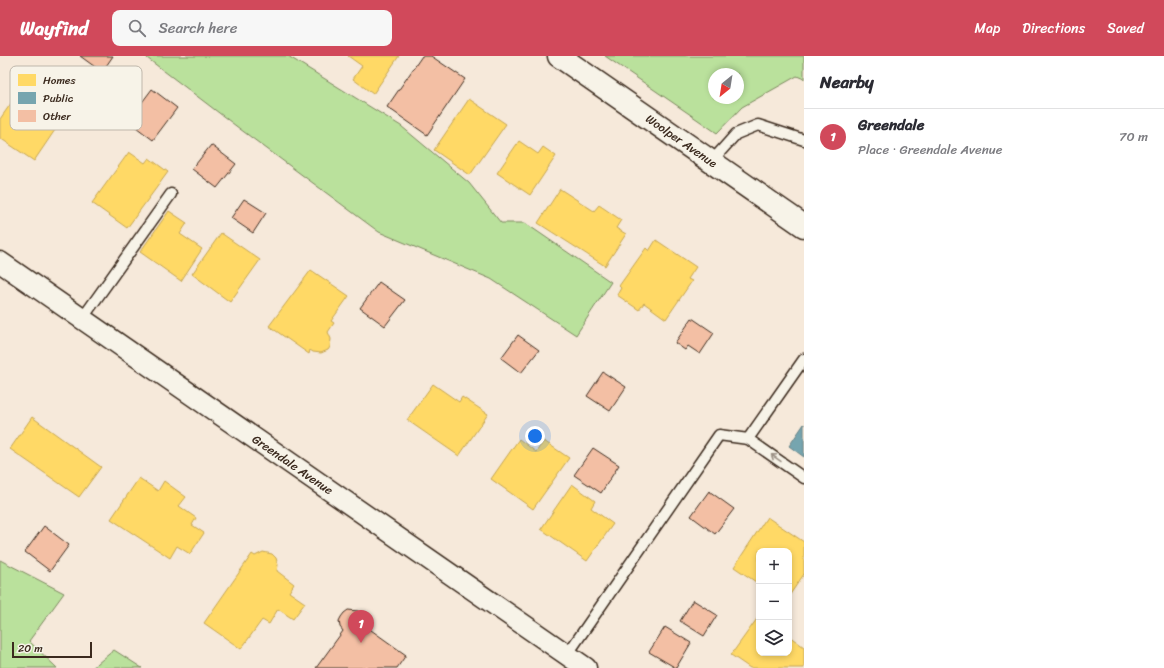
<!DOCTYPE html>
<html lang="en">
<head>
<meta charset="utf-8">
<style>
	:root { --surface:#fff; --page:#f7f7f7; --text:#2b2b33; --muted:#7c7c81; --line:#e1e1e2; --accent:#d1495b }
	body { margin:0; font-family:Sriracha,sans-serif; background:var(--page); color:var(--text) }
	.controls { position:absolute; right:12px; bottom:12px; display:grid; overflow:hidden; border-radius:8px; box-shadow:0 2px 6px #0003 }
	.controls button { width:36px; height:36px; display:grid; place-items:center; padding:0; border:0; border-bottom:1px solid var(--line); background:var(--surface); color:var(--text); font:20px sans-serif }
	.compass { position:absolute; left:708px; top:12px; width:36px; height:36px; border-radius:50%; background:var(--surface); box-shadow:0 2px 6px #0003; rotate:210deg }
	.scale { position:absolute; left:12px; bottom:10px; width:80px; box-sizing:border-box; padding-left:4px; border:2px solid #3b2a1e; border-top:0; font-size:11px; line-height:14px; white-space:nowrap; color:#3b2a1e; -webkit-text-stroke:3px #f7f3e8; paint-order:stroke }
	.you { position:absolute; left:535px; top:380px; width:14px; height:14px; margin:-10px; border:3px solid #fff; border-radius:50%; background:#1a73e8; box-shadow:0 0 0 6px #1a73e833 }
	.badge { display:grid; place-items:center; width:26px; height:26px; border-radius:50%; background:var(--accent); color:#fff; font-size:13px; font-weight:700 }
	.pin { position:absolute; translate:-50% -33px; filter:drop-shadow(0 1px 2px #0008) }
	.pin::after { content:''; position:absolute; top:21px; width:14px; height:12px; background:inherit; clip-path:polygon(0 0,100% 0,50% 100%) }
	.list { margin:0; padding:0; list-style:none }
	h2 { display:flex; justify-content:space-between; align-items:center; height:52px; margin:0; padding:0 16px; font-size:17px }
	h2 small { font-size:13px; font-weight:400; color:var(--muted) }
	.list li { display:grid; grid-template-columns:26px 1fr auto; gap:12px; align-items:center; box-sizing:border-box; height:56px; padding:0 16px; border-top:1px solid var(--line) }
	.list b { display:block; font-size:15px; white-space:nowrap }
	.list p { margin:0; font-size:13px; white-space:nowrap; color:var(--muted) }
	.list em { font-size:13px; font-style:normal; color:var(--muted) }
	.icon { flex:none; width:22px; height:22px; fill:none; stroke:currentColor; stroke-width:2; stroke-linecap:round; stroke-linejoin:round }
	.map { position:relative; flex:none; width:804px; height:612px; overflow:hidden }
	header { display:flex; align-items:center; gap:24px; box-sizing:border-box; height:56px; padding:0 20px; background:var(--accent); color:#fff }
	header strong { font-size:19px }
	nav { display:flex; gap:22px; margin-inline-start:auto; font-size:14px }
	.search { width:280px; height:36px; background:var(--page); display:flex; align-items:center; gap:10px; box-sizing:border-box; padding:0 14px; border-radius:8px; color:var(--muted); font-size:15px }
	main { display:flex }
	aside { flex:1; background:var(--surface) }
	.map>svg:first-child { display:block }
	.green { fill:#bae19c; stroke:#7a865d; fill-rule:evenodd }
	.homes { fill:#ffd966; stroke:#c4a450 }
	.public { fill:#76a5af; stroke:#648084 }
	.building { fill:#f3bfa4; stroke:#3b2a1e }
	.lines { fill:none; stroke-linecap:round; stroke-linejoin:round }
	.service-casing { stroke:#3b2a1e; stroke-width:13 }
	.minor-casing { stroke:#3b2a1e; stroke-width:23 }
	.tertiary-casing { stroke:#3b2a1e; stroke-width:25 }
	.service { stroke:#f7f3e8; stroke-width:10 }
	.minor { stroke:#f7f3e8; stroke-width:20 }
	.tertiary { stroke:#f7f3e8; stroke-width:22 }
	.oneway { stroke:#998e83 }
	.labels { text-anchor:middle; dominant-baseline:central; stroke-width:4; stroke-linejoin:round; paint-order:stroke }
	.street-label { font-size:12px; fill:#3b2a1e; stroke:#f7f3e8 }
	.key { fill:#f7f3e8; stroke:#bfb7ab; stroke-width:1 }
	.key-label { font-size:11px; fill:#3b2a1e }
</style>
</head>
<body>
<header>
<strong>Wayfind</strong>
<div class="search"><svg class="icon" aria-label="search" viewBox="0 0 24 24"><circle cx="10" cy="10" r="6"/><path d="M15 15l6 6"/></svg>Search here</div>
<nav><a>Map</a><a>Directions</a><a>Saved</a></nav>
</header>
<main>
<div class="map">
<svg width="804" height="612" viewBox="0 0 804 612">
	<rect width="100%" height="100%" fill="#f6e9da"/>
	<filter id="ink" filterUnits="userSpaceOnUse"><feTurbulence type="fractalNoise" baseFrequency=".025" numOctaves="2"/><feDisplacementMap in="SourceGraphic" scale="8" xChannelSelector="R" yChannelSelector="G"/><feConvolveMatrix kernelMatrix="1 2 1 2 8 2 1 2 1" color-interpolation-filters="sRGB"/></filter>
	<g filter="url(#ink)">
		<path class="green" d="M 147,0 L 288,0 L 401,70 L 469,127 L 501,167 L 525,167 L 611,226 L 576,279 L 491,223 L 379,176 L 240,73 L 147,2 Z
			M 605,0 L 804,0 L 804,23 L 797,20 L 742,51 L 717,77 ZM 714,18 L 738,18 L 738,42 L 714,42 Z
			M 0,504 L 64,537 L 29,585 L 57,612 L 0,612 Z
			M 114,594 L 142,612 L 92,612 Z"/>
		<path class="homes" d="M 348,0 L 399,0 L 373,38 L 353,23 L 362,10 Z
			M 31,19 L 49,32 L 41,43 L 51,50 L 43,62 L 57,71 L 34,105 L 0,82 L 0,63 Z
			M 469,43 L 506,68 L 470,119 L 434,94 Z
			M 519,85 L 538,98 L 543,91 L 556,100 L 530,139 L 497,117 Z
			M 129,96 L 145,107 L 149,102 L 168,116 L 127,172 L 92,147 Z
			M 560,133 L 594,155 L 599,149 L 621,164 L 616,172 L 626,178 L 605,210 L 538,167 Z
			M 169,155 L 187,167 L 180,178 L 202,193 L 181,225 L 140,196 Z
			M 221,177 L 260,204 L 230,246 L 192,218 Z
			M 656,184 L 696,211 L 688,223 L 692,225 L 666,263 L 644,247 L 639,254 L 617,239 L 621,232 L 619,230 L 646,192 L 649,195 Z
			M 311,214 L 349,240 L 331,265 L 334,267 L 328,276 L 331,283 L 330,291 L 328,294 L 321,297 L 313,296 L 310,294 L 309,298 L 269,270 Z
			M 433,328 L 459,346 L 462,341 L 488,358 L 459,400 L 407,364 Z
			M 32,361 L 101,411 L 79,441 L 10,393 Z
			M 519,383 L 536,396 L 544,385 L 569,402 L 533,453 L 491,423 Z
			M 139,422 L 158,435 L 164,425 L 186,441 L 179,450 L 196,462 L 192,469 L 204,477 L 190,498 L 177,490 L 170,502 L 111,463 Z
			M 572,428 L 595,445 L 591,452 L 613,468 L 587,505 L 541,473 Z
			M 767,461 L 804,486 L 804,518 L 789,540 L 789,495 L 759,495 L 759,528 L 734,511 Z
			M 263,496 L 272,498 L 276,502 L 278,509 L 277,515 L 294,528 L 289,536 L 305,547 L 293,563 L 278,553 L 269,568 L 262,564 L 241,593 L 204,567 L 252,498 L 255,500 Z
			M 759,560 L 759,597 L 789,597 L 789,580 L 804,591 L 804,612 L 750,612 L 731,599 Z"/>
		<path class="public" d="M 804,368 L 804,401 L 789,390 Z"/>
		<path class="building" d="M 80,0 L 113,0 L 102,16 Z
			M 422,0 L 431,0 L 465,23 L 427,79 L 387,51 Z
			M 152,33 L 177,52 L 153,84 L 128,65 Z
			M 211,89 L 236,108 L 217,132 L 192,113 Z
			M 244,143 L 266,157 L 253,177 L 231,162 Z
			M 379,226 L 405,244 L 385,270 L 360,252 Z
			M 692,262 L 714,277 L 700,298 L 688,290 L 685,294 L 675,287 Z
			M 518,279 L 539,294 L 521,317 L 501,302 Z
			M 603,316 L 626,331 L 610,355 L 587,340 Z
			M 593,392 L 619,409 L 601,437 L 574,419 Z
			M 709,435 L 734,453 L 715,478 L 691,460 Z
			M 44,470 L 69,489 L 50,515 L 25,496 Z
			M 693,544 L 717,559 L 704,580 L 680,565 Z
			M 348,554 L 358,555 L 362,559 L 364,564 L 364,569 L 406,599 L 397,612 L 316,612 L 343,575 L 340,571 L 339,565 L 341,561 L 344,557 Z
			M 665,571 L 691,587 L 676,612 L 649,596 Z"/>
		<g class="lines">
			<defs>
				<path id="service" d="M 711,106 L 736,78 L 758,69 L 804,84
					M 82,263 L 171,138
					M 748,383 L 804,303
					M 567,599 L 719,379 L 748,383 L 804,422"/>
				<g id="minor">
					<path id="s1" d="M 0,206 L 586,612"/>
				</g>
				<g id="tertiary">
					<path id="s2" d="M 559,0 L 804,170"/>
				</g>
			</defs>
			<use href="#service" class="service-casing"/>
			<use href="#minor" class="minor-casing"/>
			<use href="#tertiary" class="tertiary-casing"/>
			<use href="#service" class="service"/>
			<use href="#minor" class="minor"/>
			<use href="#tertiary" class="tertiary"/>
		</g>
		<defs><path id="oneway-shaft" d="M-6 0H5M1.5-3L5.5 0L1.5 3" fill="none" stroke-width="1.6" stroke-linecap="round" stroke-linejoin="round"/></defs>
		<use class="oneway" href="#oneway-shaft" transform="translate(776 402) rotate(-145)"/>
	</g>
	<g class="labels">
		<g class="street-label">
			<text stroke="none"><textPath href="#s2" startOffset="149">Woolper Avenue</textPath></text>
			<text stroke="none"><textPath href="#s1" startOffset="356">Greendale Avenue</textPath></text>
		</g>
	</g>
	<rect x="10" y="10" width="132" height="64" rx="6" class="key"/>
	<rect x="18" y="18" width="18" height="12" fill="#ffd966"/>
	<rect x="18" y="36" width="18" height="12" fill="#76a5af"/>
	<rect x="18" y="54" width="18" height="12" fill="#f3bfa4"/>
	<g class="key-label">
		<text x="43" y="28">Homes</text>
		<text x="43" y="46">Public</text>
		<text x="43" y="64">Other</text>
	</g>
</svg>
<div class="controls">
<button>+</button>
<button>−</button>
<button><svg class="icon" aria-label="layers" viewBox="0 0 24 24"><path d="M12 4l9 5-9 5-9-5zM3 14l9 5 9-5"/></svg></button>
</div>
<svg class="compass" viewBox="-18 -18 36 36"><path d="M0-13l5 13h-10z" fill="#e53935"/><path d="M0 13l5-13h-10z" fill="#7c7c81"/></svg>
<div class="scale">20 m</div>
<div class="you"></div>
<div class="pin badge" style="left:361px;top:587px">1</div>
</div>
<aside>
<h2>Nearby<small></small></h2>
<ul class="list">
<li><span class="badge">1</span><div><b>Greendale</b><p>Place · Greendale Avenue</p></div><em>70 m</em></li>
</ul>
</aside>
</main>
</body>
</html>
